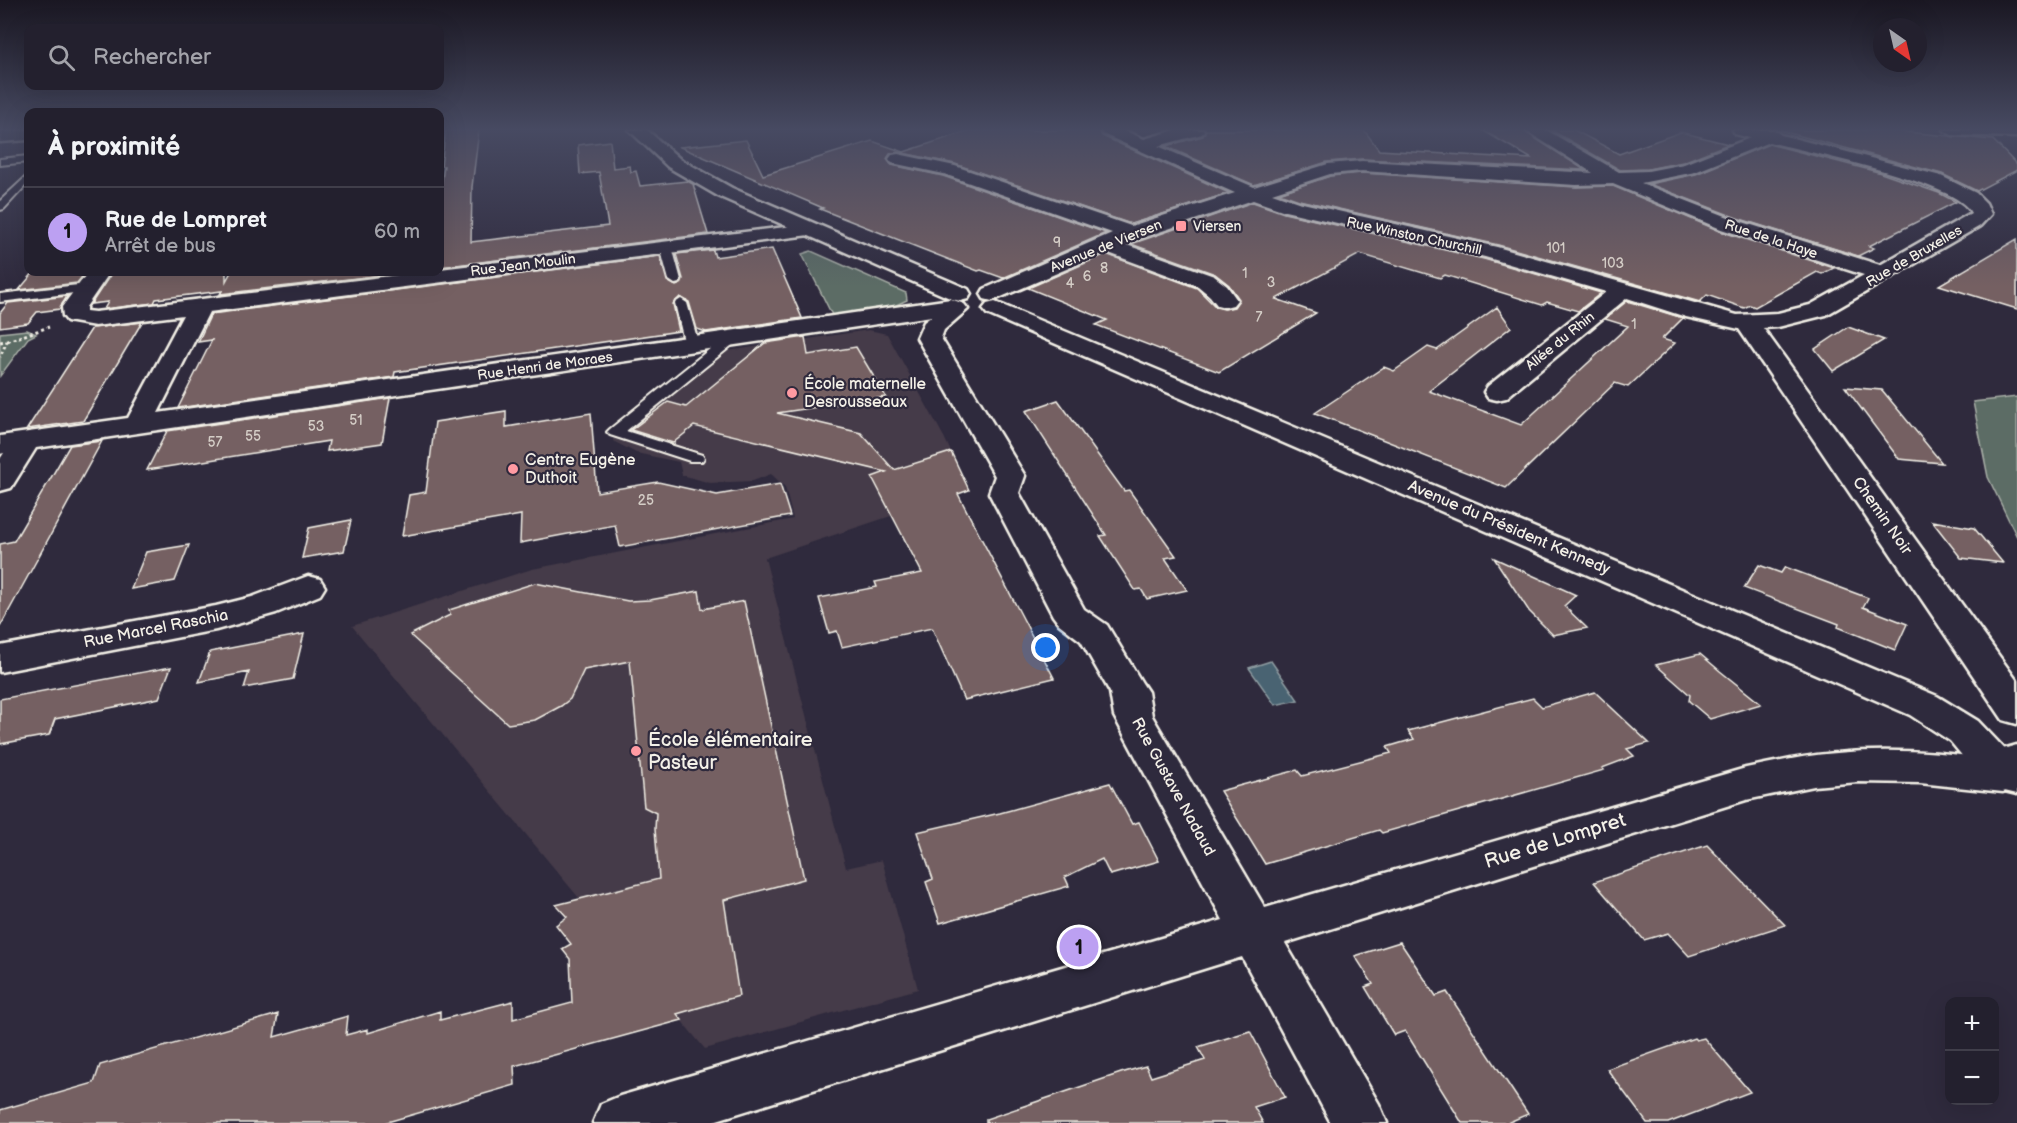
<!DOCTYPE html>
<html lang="fr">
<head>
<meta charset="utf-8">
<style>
	:root { --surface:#23202e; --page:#2f2d3a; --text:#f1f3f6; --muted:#a3a3aa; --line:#403e4a; --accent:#bca0f2 }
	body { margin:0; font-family:"Balsamiq Sans",sans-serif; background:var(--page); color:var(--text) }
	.controls { position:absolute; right:18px; bottom:18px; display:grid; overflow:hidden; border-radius:12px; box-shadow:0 6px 24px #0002 }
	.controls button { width:54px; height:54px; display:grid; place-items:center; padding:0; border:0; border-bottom:2px solid var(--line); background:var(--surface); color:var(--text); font:30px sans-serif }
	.compass { position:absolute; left:1873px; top:18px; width:54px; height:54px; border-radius:50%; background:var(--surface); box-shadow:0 6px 24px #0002; rotate:146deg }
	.you { position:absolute; left:1046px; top:648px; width:21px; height:21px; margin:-15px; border:4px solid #fff; border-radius:50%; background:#1a73e8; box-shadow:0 0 0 9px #1a73e833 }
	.badge { display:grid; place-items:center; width:39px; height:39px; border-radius:50%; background:var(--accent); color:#111; font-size:20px; font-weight:700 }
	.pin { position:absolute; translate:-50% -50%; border:3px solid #fff; box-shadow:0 2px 6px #0006 }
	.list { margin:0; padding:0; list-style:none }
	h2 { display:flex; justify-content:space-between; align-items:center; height:78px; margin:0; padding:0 24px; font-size:26px }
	h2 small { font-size:20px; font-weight:400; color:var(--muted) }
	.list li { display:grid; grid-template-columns:39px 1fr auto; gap:18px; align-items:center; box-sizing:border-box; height:90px; padding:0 24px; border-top:2px solid var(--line) }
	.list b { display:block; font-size:22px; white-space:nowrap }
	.list p { margin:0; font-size:20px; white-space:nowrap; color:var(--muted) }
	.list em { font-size:20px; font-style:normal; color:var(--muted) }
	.icon { flex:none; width:33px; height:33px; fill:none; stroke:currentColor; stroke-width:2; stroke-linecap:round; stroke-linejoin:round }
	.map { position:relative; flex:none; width:2017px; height:1123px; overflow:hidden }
	.search { position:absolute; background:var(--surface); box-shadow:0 6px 24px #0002; left:24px; top:24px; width:420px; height:66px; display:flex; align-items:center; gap:15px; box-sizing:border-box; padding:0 21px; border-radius:12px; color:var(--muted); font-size:22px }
	.panel { position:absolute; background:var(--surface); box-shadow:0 6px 24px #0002; left:24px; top:108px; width:420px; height:168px; border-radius:12px }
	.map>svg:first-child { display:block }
	.built { fill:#443a48 }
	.green { fill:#5b6c65; stroke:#a8aea6; stroke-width:1.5 }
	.water { fill:#4a6372; stroke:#8e9ca1; stroke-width:1.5 }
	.building { fill:#756162; stroke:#f4f1e8; stroke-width:1.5 }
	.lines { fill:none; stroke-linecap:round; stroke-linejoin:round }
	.lane-casing { stroke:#f4f1e8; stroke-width:4 }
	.street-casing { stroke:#f4f1e8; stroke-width:5 }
	.secondary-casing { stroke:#f4f1e8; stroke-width:5 }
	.path { stroke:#f4f1e8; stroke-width:3; stroke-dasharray:3 3; stroke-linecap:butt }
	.lane { fill:#2f2a3d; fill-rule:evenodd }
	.street { fill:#2f2a3d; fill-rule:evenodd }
	.secondary { fill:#2f2a3d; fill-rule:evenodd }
	.poi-dot { fill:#ff9aa2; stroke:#2f2a3d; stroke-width:2 }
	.labels { text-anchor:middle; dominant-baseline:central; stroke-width:4.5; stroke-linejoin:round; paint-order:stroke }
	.far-poi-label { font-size:14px; fill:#f4f1e8; stroke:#2f2a3d; text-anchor:start }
	.far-street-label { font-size:14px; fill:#f4f1e8; stroke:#2f2a3d }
	.number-label { font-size:14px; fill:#d4cdc6 }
	.poi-label { font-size:16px; fill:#f4f1e8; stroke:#2f2a3d; text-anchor:start }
	.street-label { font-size:16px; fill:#f4f1e8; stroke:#2f2a3d }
	.near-poi-label { font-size:20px; fill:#f4f1e8; stroke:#2f2a3d; text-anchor:start }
	.near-street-label { font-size:20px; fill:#f4f1e8; stroke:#2f2a3d }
</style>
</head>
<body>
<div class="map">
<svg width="2017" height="1123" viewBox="0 0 2017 1123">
	<rect width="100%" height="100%" fill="#2f2a3d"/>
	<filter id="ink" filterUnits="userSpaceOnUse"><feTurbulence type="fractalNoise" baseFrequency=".0167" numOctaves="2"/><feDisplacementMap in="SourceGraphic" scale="12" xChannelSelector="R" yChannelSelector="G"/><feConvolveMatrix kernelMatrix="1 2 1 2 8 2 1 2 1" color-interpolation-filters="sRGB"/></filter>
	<g filter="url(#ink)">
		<path class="built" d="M 869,330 L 887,334 L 944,437 L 969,490 L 765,558 L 846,868 L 882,860 L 918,989 L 705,1049 L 352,626 L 532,569 L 793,519 L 785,487 L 771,474 L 753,481 L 710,483 L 682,475 L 679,462 L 636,453 L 613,441 L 615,432 L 713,353 Z"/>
		<path class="green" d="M 811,251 L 906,293 L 907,300 L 894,306 L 832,315 L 802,254 Z
			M 27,330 L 36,334 L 28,338 L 0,376 L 0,333 Z
			M 2017,397 L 2017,537 L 1988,477 L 1973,402 Z"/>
		<path class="water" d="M 1271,661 L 1298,700 L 1275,705 L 1249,668 Z"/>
		<path class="building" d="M 446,130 L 479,130 L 472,187 L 471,242 L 608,226 L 599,172 L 580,174 L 578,145 L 610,141 L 613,168 L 630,166 L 631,172 L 636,171 L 640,186 L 687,181 L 693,184 L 708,234 L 440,267 L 440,193 L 444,166 L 441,166 Z
			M 971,130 L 1099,130 L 1102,136 L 1229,193 L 1131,224 L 955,164 L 898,152 L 890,154 L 887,159 L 892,165 L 943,176 L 1106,233 L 1003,278 L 981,270 L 978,271 L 820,209 L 823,208 L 680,147 L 746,140 L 763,175 L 872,141 L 904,152 Z
			M 1206,130 L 1364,130 L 1379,150 L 1532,159 L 1482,130 L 1523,130 L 1585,170 L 1362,159 L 1327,162 L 1254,185 L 1165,146 L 1203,136 Z
			M 1551,130 L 1574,130 L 1619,154 L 1681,132 L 1728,144 L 1683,162 L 1648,169 L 1620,170 Z
			M 1778,130 L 1885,130 L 1993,140 L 2017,165 L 2017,170 L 1977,191 L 1942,174 Z
			M 1769,144 L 1878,172 L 1939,193 L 1956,202 L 1869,246 L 1874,248 L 1858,256 L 1737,218 L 1649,184 L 1696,174 Z
			M 1362,173 L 1576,187 L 1613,186 L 1720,231 L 1834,268 L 1822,274 L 1817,272 L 1755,307 L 1750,305 L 1744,308 L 1707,295 L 1700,302 L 1498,245 L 1299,200 L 1279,193 L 1330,176 Z
			M 1253,202 L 1284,213 L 1484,259 L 1601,293 L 1578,311 L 1547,302 L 1542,305 L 1445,275 L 1440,278 L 1360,254 L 1276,299 L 1316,313 L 1219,372 L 1096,325 L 1107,320 L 1028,288 L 1106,254 L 1197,288 L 1216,307 L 1224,309 L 1234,307 L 1239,299 L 1229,285 L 1215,274 L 1131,244 Z
			M 2017,239 L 2017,309 L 1939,285 Z
			M 772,249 L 802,318 L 706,332 L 697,329 L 689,302 L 680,297 L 673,304 L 679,331 L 395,372 L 394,377 L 178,408 L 212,340 L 198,342 L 211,314 L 660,256 L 667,281 L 676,286 L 681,284 L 683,279 L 676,254 L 713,250 L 715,257 Z
			M 34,272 L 86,272 L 77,283 L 19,290 Z
			M 112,272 L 226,272 L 226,281 L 231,272 L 409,272 L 220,294 L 222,291 L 156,299 L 154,303 L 104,309 L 108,302 L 91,304 Z
			M 67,296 L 60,309 L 37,312 L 28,323 L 0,327 L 0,313 L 8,303 Z
			M 1627,301 L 1683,318 L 1662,339 L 1675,343 L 1628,387 L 1615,383 L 1506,488 L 1315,413 L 1384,367 L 1394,371 L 1428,347 L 1437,350 L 1497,307 L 1511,327 L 1429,391 L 1521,425 L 1628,326 L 1605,319 Z
			M 142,322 L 83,421 L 27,429 L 92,328 Z
			M 1848,327 L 1884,340 L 1833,371 L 1815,349 Z
			M 805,337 L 808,355 L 856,347 L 886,397 L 777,413 L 861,433 L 894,470 L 951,452 L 969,490 L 958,494 L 1054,678 L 964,700 L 932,628 L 842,647 L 837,631 L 829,633 L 819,598 L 877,587 L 875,582 L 922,573 L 872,477 L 886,472 L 694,426 L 673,443 L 631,430 L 668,402 L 686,407 L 765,343 Z
			M 1845,387 L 1882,390 L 1942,463 L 1899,459 Z
			M 390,398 L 382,443 L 327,451 L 329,441 L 147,470 L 167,431 Z
			M 1058,400 L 1124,491 L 1129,490 L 1176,556 L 1165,558 L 1187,590 L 1147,599 L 1141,589 L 1135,590 L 1100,536 L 1106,535 L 1026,411 Z
			M 506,411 L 506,427 L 591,413 L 597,492 L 658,482 L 717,495 L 780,484 L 790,516 L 620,547 L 615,525 L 520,543 L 521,515 L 402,536 L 409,495 L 426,492 L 435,422 Z
			M 102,441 L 39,556 L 0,627 L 0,544 L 14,541 L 70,445 Z
			M 351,520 L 344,551 L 302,558 L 309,528 Z
			M 1932,521 L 1974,528 L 2003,563 L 1961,558 Z
			M 189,545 L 175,581 L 131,589 L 146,552 Z
			M 1494,558 L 1576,595 L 1564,606 L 1587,628 L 1553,635 L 1529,611 Z
			M 1759,565 L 1781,573 L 1785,567 L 1868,598 L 1863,607 L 1907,624 L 1895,650 L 1838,627 L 1839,624 L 1744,588 Z
			M 535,583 L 628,601 L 650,600 L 699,591 L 702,609 L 744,601 L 804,879 L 724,900 L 739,996 L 677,1014 L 682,1020 L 514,1066 L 515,1085 L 384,1123 L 0,1123 L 0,1110 L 94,1083 L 100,1065 L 278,1014 L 274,1037 L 348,1016 L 346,1035 L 368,1029 L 368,1033 L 440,1011 L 440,1020 L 513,1001 L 513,1019 L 572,1003 L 570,959 L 562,949 L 571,944 L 556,925 L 567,917 L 556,905 L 659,879 L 655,829 L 656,813 L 644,807 L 630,661 L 584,670 L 570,699 L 561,706 L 535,720 L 508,724 L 410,635 L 450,615 L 449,610 Z
			M 304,634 L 293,679 L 244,688 L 249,672 L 199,682 L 210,652 Z
			M 1700,654 L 1720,671 L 1761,704 L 1710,719 L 1689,701 L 1690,695 L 1656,665 Z
			M 171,667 L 159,698 L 55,719 L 49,735 L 0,744 L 0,699 Z
			M 1595,692 L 1649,743 L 1627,749 L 1634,756 L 1602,768 L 1604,770 L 1382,833 L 1379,830 L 1265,864 L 1220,791 L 1297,770 L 1302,776 L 1391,753 L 1387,747 L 1414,739 L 1408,731 L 1533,698 L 1542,707 Z
			M 1110,783 L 1132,824 L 1139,822 L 1159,861 L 1110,875 L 1102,859 L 1065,877 L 1069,886 L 940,923 L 926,882 L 933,879 L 917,832 L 1000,813 Z
			M 1707,845 L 1785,925 L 1689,956 L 1668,933 L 1644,940 L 1594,882 Z
			M 1400,942 L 1436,996 L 1447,992 L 1528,1114 L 1507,1123 L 1462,1123 L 1405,1031 L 1394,1035 L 1365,987 L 1373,984 L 1355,956 Z
			M 1250,1031 L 1285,1097 L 1254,1107 L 1263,1123 L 986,1123 L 986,1119 L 1121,1073 L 1146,1066 L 1151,1077 L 1205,1060 L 1198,1047 Z
			M 1694,1038 L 1696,1040 L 1704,1038 L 1750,1092 L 1668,1123 L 1647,1123 L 1607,1069 Z"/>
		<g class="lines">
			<defs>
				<path id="lane" d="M 28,156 L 28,162 L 0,165 L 0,159 Z
					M 28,175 L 28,183 L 4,209 L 0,210 L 0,201 Z
					M 666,244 L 672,247 L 681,280 L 679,283 L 675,284 L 669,280 L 660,247 Z
					M 87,284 L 93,288 L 91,291 L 0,302 L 0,294 Z
					M 681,299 L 687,303 L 699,345 L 697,348 L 692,349 L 685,345 L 675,303 Z
					M 731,335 L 738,339 L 736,342 L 626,431 L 702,455 L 704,458 L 702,461 L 690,461 L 610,435 L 607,432 L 610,429 L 726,336 Z"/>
				<path id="street" d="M 28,130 L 28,140 L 0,142 L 0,132 Z
					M 1101,130 L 1123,130 L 1144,139 L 1176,130 L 1204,130 L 1202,134 L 1158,146 L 1254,187 L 1328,164 L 1362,161 L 1593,173 L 1525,130 L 1546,130 L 1619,172 L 1648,171 L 1684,164 L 1750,138 L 1735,134 L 1733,130 L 1774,130 L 1781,135 L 1941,176 L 1976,193 L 1986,203 L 1991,214 L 1980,226 L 1826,315 L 1778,327 L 1763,328 L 2017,681 L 2017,724 L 2003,720 L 1739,329 L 1686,317 L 1627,298 L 1506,398 L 1497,400 L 1488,398 L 1484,392 L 1488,386 L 1606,292 L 1485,257 L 1285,211 L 1253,200 L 1124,244 L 1214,276 L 1227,286 L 1237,300 L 1233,305 L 1225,307 L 1217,305 L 1210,296 L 1198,286 L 1106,252 L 992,301 L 984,299 L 981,294 L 984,289 L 1112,233 L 944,174 L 892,163 L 889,159 L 892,155 L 898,154 L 955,166 L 1131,226 L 1235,193 L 1103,134 ZM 1769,142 C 1803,151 1961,183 1971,213 L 1880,265 L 1736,220 L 1641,183 L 1695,172 ZM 1362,171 L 1576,185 L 1613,184 L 1721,229 L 1864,275 L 1810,305 L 1778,313 L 1737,315 L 1497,247 L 1298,202 L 1272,193 L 1330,174 Z
					M 1944,130 L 2017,130 L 2017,137 L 1952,135 Z
					M 810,224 L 817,226 L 820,230 L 817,234 L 209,312 L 158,413 L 951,299 L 964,304 L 968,309 L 944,330 L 941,338 L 1025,476 L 1019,493 L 1084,609 L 1107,625 L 1142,683 L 1148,692 L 1152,716 L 1265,908 L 1746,768 C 1776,762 1806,755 1837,753 C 1889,748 1942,752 1994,759 L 2003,749 L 2017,745 L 2017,787 L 2003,792 L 1920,783 L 1858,782 L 1814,786 L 1746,800 L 1285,943 L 1379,1104 L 1387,1123 L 1331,1123 L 1242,957 L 707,1123 L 593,1123 L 601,1104 L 620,1096 L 1223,920 L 1114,716 L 1110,692 L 1081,641 L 1059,624 L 1053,616 L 989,493 L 995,476 L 917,338 L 924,322 L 932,316 L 36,448 L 11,488 L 0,491 L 0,459 L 4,453 L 0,454 L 0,436 L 128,418 L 183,315 L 95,326 L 67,321 L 63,316 L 62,307 L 88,272 L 110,272 L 86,307 L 86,311 L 95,312 L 423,272 L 440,272 L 440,269 Z
					M 308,576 L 320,579 L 325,587 L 320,595 L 276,613 L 216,630 L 0,672 L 0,646 L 216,606 L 252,597 Z"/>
				<path id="secondary" d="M 629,130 L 647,130 L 680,159 L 732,188 L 968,289 L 971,294 L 968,299 L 960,301 L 952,299 L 718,196 L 668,167 Z
					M 995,302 L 1937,696 L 1978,721 L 2017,762 L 2017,794 L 1988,787 L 1950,741 L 1910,715 L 987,314 L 983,309 L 987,304 Z"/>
			</defs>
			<use href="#lane" class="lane-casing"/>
			<use href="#street" class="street-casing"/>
			<use href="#secondary" class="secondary-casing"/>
			<path class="path" d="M 7,341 L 49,327
				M 0,342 L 7,341 L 0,357"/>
			<use href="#lane" class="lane"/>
			<use href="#street" class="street"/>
			<use href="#secondary" class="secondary"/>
		</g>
	</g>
	<linearGradient id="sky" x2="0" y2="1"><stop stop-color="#1a1722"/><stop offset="0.45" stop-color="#474a62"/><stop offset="1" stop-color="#474a62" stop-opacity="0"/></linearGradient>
	<rect width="2017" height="287" fill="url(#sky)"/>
	<g class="poi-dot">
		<rect x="1175" y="220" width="12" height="12" rx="3"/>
		<circle cx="792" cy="393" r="6"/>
		<circle cx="513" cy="469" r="6"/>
		<circle cx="636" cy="751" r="6"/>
	</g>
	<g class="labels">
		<g class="far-poi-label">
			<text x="1193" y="226">Viersen</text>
		</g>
		<g class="far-street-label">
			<text transform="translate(1414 236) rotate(12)">Rue Winston Churchill</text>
			<text transform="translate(1771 239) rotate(18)">Rue de la Haye</text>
			<text transform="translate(1106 246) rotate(-22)">Avenue de Viersen</text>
			<text transform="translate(1914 256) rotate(-30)">Rue de Bruxelles</text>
			<text transform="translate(523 265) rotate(-7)">Rue Jean Moulin</text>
			<text transform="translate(1560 341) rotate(-39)">Allée du Rhin</text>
			<text transform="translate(545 366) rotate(-8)">Rue Henri de Moraes</text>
		</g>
		<g class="number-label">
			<text x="1057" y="242">9</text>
			<text x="1556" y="248">101</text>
			<text x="1613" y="263">103</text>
			<text x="1104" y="268">8</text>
			<text x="1245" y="273">1</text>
			<text x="1087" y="276">6</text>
			<text x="1271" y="282">3</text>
			<text x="1070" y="283">4</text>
			<text x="1259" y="317">7</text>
			<text x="1634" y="324">1</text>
			<text x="356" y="420">51</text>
			<text x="316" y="426">53</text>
			<text x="253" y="436">55</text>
			<text x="215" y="442">57</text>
			<text x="646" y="500">25</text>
		</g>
		<g class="poi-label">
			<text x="804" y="384">École maternelle<tspan x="804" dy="18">Desrousseaux</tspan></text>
			<text x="525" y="460">Centre Eugène<tspan x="525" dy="18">Duthoit</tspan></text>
		</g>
		<g class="street-label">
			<text transform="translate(1882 516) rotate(55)">Chemin Noir</text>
			<text transform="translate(1509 528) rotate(23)">Avenue du Président Kennedy</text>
			<text transform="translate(156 629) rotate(-11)">Rue Marcel Raschia</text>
			<text transform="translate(1173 787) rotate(61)">Rue Gustave Nadaud</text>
		</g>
		<g class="near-poi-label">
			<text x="648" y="740">École élémentaire<tspan x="648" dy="23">Pasteur</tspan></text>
		</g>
		<g class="near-street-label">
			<text transform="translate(1555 841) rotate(-17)">Rue de Lompret</text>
		</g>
	</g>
</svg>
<div class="controls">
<button>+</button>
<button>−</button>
</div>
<svg class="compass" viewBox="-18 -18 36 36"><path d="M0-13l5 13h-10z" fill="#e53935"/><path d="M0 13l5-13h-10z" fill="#a3a3aa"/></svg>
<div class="you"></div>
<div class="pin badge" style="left:1079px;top:947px">1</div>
<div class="search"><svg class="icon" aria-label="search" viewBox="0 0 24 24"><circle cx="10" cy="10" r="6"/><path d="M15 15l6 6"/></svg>Rechercher</div>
<section class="panel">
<h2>À proximité<small></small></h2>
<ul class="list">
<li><span class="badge">1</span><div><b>Rue de Lompret</b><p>Arrêt de bus</p></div><em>60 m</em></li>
</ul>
</section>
</div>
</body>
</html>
